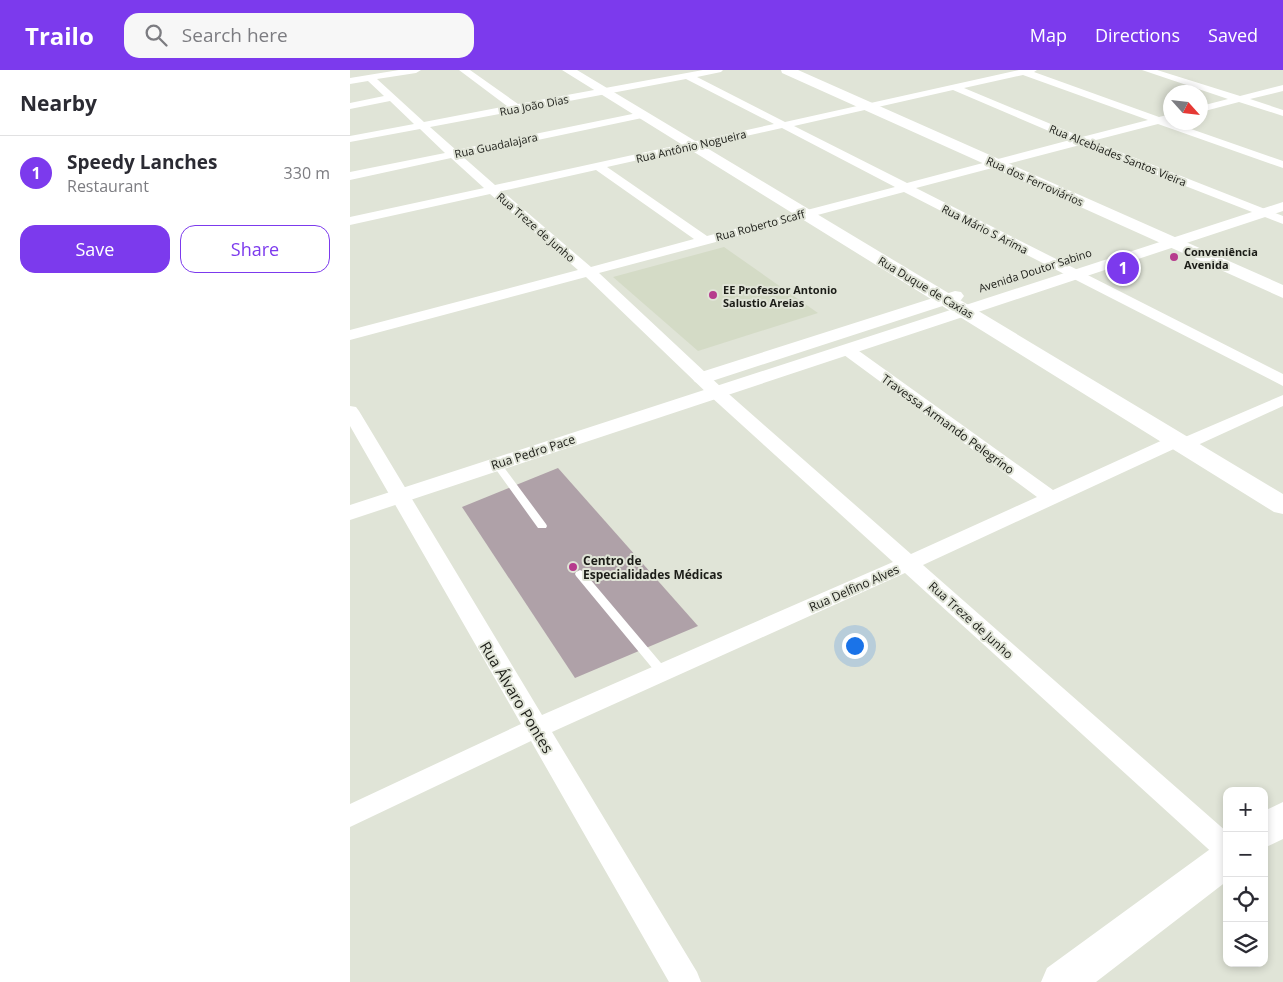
<!DOCTYPE html>
<html lang="en">
<head>
<meta charset="utf-8">
<style>
	:root { --surface:#fff; --page:#f7f7f7; --text:#2b2b33; --muted:#7c7c81; --line:#e1e1e2; --accent:#7c3aed }
	body { margin:0; font-family:"Open Sans",sans-serif; background:var(--page); color:var(--text) }
	.controls { position:absolute; right:15px; bottom:15px; display:grid; overflow:hidden; border-radius:10px; box-shadow:0 2px 8px #0003 }
	.controls button { width:45px; height:45px; display:grid; place-items:center; padding:0; border:0; border-bottom:1px solid var(--line); background:var(--surface); color:var(--text); font:25px sans-serif }
	.compass { position:absolute; left:813px; top:15px; width:45px; height:45px; border-radius:50%; background:var(--surface); box-shadow:0 2px 8px #0003; rotate:117deg }
	.you { position:absolute; left:504px; top:575px; width:18px; height:18px; margin:-12px; border:4px solid #fff; border-radius:50%; background:#1a73e8; box-shadow:0 0 0 8px #1a73e833 }
	.badge { display:grid; place-items:center; width:32px; height:32px; border-radius:50%; background:var(--accent); color:#fff; font-size:16px; font-weight:700 }
	.pin { position:absolute; translate:-50% -50%; border:2px solid #fff; box-shadow:0 1px 5px #0006 }
	.list { margin:0; padding:0; list-style:none }
	h2 { display:flex; justify-content:space-between; align-items:center; height:65px; margin:0; padding:0 20px; font-size:21px }
	h2 small { font-size:16px; font-weight:400; color:var(--muted) }
	.list li { display:grid; grid-template-columns:32px 1fr auto; gap:15px; align-items:center; box-sizing:border-box; height:75px; padding:0 20px; border-top:1px solid var(--line) }
	.list b { display:block; font-size:19px; white-space:nowrap }
	.list p { margin:0; font-size:16px; white-space:nowrap; color:var(--muted) }
	.list em { font-size:16px; font-style:normal; color:var(--muted) }
	.actions { display:flex; gap:10px; padding:15px 20px }
	.actions a { flex:1; padding:11px 0; border:1px solid var(--accent); border-radius:15px; text-align:center; font-size:18px; color:var(--accent) }
	.actions .main { background:var(--accent); color:#fff }
	.icon { flex:none; width:28px; height:28px; fill:none; stroke:currentColor; stroke-width:2; stroke-linecap:round; stroke-linejoin:round }
	.map { position:relative; flex:none; width:933px; height:912px; overflow:hidden }
	header { display:flex; align-items:center; gap:30px; box-sizing:border-box; height:70px; padding:0 25px; background:var(--accent); color:#fff }
	header strong { font-size:24px }
	nav { display:flex; gap:28px; margin-inline-start:auto; font-size:18px }
	.search { width:350px; height:45px; background:var(--page); display:flex; align-items:center; gap:12px; box-sizing:border-box; padding:0 18px; border-radius:15px; color:var(--muted); font-size:19px }
	main { display:flex }
	aside { flex:1; background:var(--surface) }
	.map>svg:first-child { display:block }
	.built { fill:#d4dbc6 }
	.building { fill:#afa1a8 }
	.lines { fill:none; stroke-linecap:round; stroke-linejoin:round }
	.service { fill:#fff; fill-rule:evenodd }
	.minor { fill:#fff; fill-rule:evenodd }
	.tertiary { fill:#fff; fill-rule:evenodd }
	.secondary { fill:#fff; fill-rule:evenodd }
	.poi-dot { fill:#b63b8d; stroke:#e0e4d7; stroke-width:2 }
	.labels { text-anchor:middle; dominant-baseline:central; stroke-width:4; stroke-linejoin:round; paint-order:stroke }
	.far-street-label { font-size:11px; fill:#1b1c17; stroke:#e0e4d7 }
	.far-poi-label { font-size:11px; font-weight:bold; fill:#1b1c17; stroke:#e0e4d7; text-anchor:start }
	.street-label { font-size:12px; fill:#1b1c17; stroke:#e0e4d7 }
	.poi-label { font-size:12px; font-weight:bold; fill:#1b1c17; stroke:#e0e4d7; text-anchor:start }
	.near-street-label { font-size:15px; fill:#1b1c17; stroke:#e0e4d7 }
</style>
</head>
<body>
<header>
<strong>Trailo</strong>
<div class="search"><svg class="icon" aria-label="search" viewBox="0 0 24 24"><circle cx="10" cy="10" r="6"/><path d="M15 15l6 6"/></svg>Search here</div>
<nav><a>Map</a><a>Directions</a><a>Saved</a></nav>
</header>
<main>
<aside>
<h2>Nearby<small></small></h2>
<ul class="list">
<li><span class="badge">1</span><div><b>Speedy Lanches</b><p>Restaurant</p></div><em>330 m</em></li>
</ul>
<div class="actions"><a class="main">Save</a><a>Share</a></div>
</aside>
<div class="map">
<svg width="933" height="912" viewBox="0 0 933 912">
	<rect width="100%" height="100%" fill="#e0e4d7"/>
	<path class="built" d="M 374,177 L 468,243 L 348,281 L 263,207 Z"/>
	<path class="building" d="M 208,398 L 348,556 L 225,608 L 112,437 Z"/>
	<g class="lines">
		<path class="service" d="M 147,391 L 150,392 L 196,454 L 197,456 L 196,458 L 188,458 L 142,394 Z
			M 230,500 L 234,502 L 316,599 L 318,602 L 316,605 L 312,606 L 308,605 L 226,506 L 225,504 L 226,502 Z"/>
		<path class="minor" d="M 49,0 L 71,0 L 66,3 L 27,9 L 74,52 L 157,36 L 109,0 L 120,0 L 168,34 L 353,0 L 373,0 L 371,2 L 347,7 L 435,52 L 669,0 L 687,0 L 684,2 L 809,47 L 821,44 L 821,52 L 933,91 L 933,98 L 808,54 L 742,71 L 933,146 L 933,154 L 730,75 L 566,118 L 933,304 L 933,316 L 554,122 L 249,203 L 372,318 L 561,484 L 687,427 L 490,282 L 488,279 L 490,276 L 502,276 L 703,420 L 815,369 L 821,368 L 828,370 L 933,325 L 933,336 L 839,379 L 833,380 L 826,378 L 573,495 L 877,762 L 877,791 L 867,787 L 555,503 L 202,662 L 347,902 L 351,912 L 319,912 L 181,671 L 0,757 L 0,734 L 171,654 L 0,356 L 0,336 L 6,337 L 9,341 L 192,645 L 543,492 L 360,326 L 236,207 L 0,270 L 0,260 L 228,200 L 140,124 L 0,155 L 0,147 L 134,118 L 101,88 L 0,110 L 0,102 L 95,83 L 70,59 L 0,72 L 0,66 L 64,54 L 40,31 L 0,39 L 0,33 L 34,26 L 18,11 L 0,14 L 0,8 ZM 673,5 L 798,50 L 732,67 L 614,18 ZM 336,9 L 424,54 L 145,115 L 112,86 L 292,48 L 297,45 L 292,42 L 106,80 L 80,57 ZM 603,20 L 720,70 L 557,113 L 444,56 ZM 432,58 L 545,117 L 357,166 L 257,97 ZM 246,100 L 344,169 L 241,197 L 152,121 Z
			M 792,0 L 807,0 L 890,26 L 933,15 L 933,21 L 900,29 L 933,40 L 933,46 L 889,32 L 851,42 L 851,36 L 878,29 Z"/>
		<path class="tertiary" d="M 933,132 L 933,141 L 0,450 L 0,435 Z
			M 605,221 L 611,222 L 614,226 L 611,230 L 359,312 L 352,314 L 345,312 L 342,308 L 345,304 Z"/>
		<path class="secondary" d="M 212,0 L 227,0 L 933,424 L 933,444 L 924,442 Z
			M 431,0 L 448,0 L 933,215 L 933,228 L 432,3 Z
			M 933,732 L 933,769 L 914,778 L 914,741 Z
			M 877,772 L 877,811 L 746,912 L 691,912 L 697,898 L 863,777 Z"/>
	</g>
	<g class="poi-dot">
		<circle cx="824" cy="187" r="5"/>
		<circle cx="363" cy="225" r="5"/>
		<circle cx="223" cy="497" r="5"/>
	</g>
	<g class="labels">
		<g class="far-street-label">
			<text transform="translate(184 35) rotate(-11)">Rua João Dias</text>
			<text transform="translate(146 75) rotate(-12)">Rua Guadalajara</text>
			<text transform="translate(341 76) rotate(-13)">Rua Antônio Nogueira</text>
			<text transform="translate(768 85) rotate(22)">Rua Alcebiades Santos Vieira</text>
			<text transform="translate(685 111) rotate(24)">Rua dos Ferroviários</text>
			<text transform="translate(410 155) rotate(-15)">Rua Roberto Scaff</text>
			<text transform="translate(186 157) rotate(41)">Rua Treze de Junho</text>
			<text transform="translate(635 159) rotate(27)">Rua Mário S Arima</text>
			<text transform="translate(685 200) rotate(-18)">Avenida Doutor Sabino</text>
			<text transform="translate(576 217) rotate(31)">Rua Duque de Caxias</text>
		</g>
		<g class="far-poi-label">
			<text x="834" y="181">Conveniência<tspan x="834" dy="13">Avenida</tspan></text>
			<text x="373" y="219">EE Professor Antonio<tspan x="373" dy="13">Salustio Areias</tspan></text>
		</g>
		<g class="street-label">
			<text transform="translate(598 354) rotate(36)">Travessa Armando Pelegrino</text>
			<text transform="translate(183 382) rotate(-18)">Rua Pedro Pace</text>
			<text transform="translate(504 518) rotate(-24)">Rua Delfino Alves</text>
			<text transform="translate(621 550) rotate(42)">Rua Treze de Junho</text>
		</g>
		<g class="poi-label">
			<text x="233" y="490">Centro de<tspan x="233" dy="14">Especialidades Médicas</tspan></text>
		</g>
		<g class="near-street-label">
			<text transform="translate(167 627) rotate(59)">Rua Álvaro Pontes</text>
		</g>
	</g>
</svg>
<div class="controls">
<button>+</button>
<button>−</button>
<button><svg class="icon" aria-label="locate" viewBox="0 0 24 24"><circle cx="12" cy="12" r="6"/><path d="M12 2v4M12 18v4M2 12h4M18 12h4"/></svg></button>
<button><svg class="icon" aria-label="layers" viewBox="0 0 24 24"><path d="M12 4l9 5-9 5-9-5zM3 14l9 5 9-5"/></svg></button>
</div>
<svg class="compass" viewBox="-18 -18 36 36"><path d="M0-13l5 13h-10z" fill="#e53935"/><path d="M0 13l5-13h-10z" fill="#7c7c81"/></svg>
<div class="you"></div>
<div class="pin badge" style="left:773px;top:198px">1</div>
</div>
</main>
</body>
</html>
